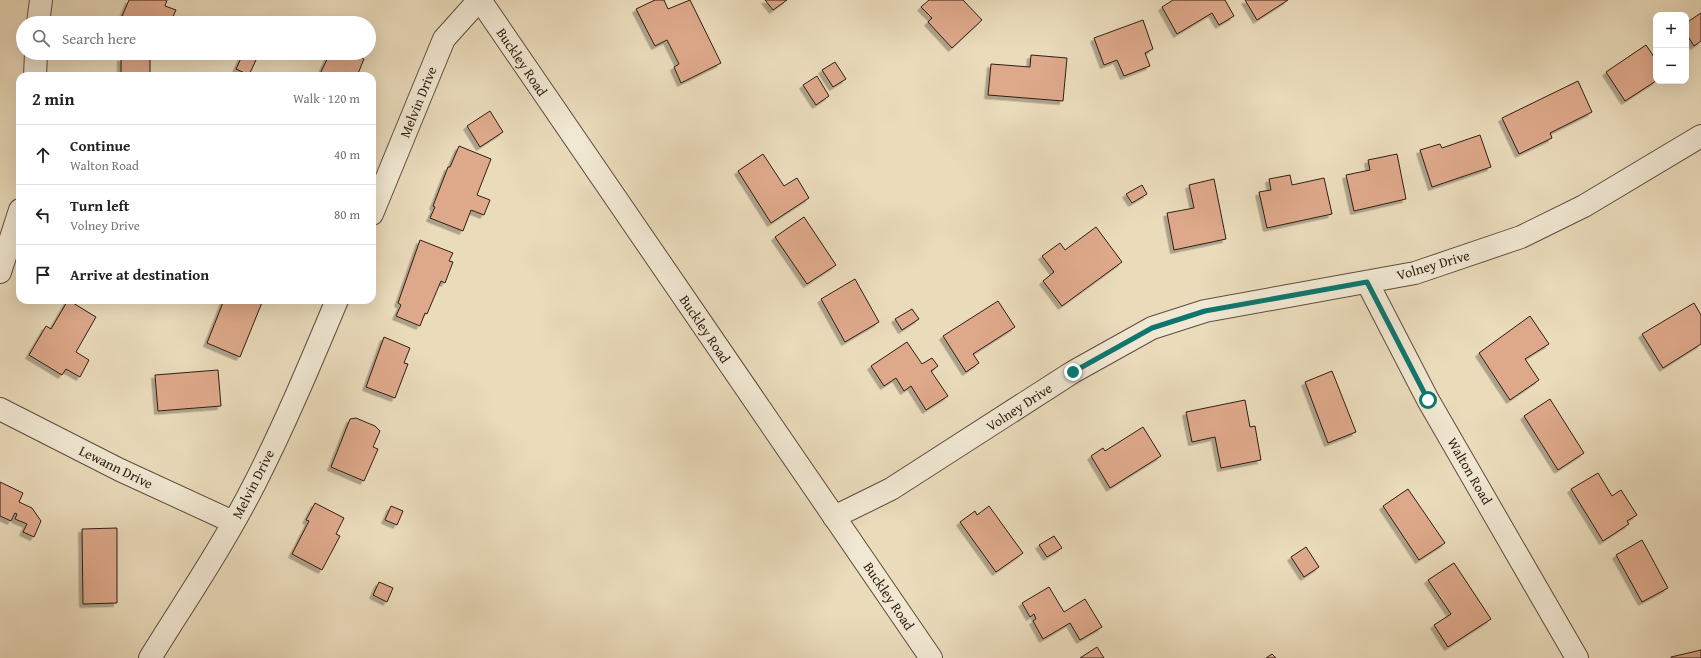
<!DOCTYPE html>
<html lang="en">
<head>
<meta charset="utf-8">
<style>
	:root { --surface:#fff; --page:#f6f6f6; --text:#222; --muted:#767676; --line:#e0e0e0 }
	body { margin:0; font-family:"Gentium Book Plus",serif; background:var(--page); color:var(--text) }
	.controls { position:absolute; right:12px; top:12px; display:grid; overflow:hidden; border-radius:8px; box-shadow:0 4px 16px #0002 }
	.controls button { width:36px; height:36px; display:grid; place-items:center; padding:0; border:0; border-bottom:1px solid var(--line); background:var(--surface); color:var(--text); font:20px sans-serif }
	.stop { position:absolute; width:12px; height:12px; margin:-9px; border:3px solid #0f766e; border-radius:50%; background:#fff }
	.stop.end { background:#0f766e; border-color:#fff; box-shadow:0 1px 4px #0008 }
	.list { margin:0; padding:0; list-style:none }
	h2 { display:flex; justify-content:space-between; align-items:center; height:52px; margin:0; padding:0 16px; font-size:17px }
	h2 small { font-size:13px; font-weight:400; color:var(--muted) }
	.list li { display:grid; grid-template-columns:26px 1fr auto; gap:12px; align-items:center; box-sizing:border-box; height:60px; padding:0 16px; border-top:1px solid var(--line) }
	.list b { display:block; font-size:15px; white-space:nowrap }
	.list p { margin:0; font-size:13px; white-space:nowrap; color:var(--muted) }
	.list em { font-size:13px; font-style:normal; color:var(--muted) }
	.icon { flex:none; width:22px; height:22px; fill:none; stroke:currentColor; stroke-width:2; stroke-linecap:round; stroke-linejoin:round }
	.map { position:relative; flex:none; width:1701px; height:658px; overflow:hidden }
	.search { position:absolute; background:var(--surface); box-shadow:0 4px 16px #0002; left:16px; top:16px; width:360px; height:44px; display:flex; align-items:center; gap:10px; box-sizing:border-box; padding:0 14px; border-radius:22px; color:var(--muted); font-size:15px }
	.panel { position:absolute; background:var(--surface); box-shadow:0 4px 16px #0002; left:16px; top:72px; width:360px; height:232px; border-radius:12px }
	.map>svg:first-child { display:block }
	.building { fill:#dea98b; stroke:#301e12; filter:url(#shadow) }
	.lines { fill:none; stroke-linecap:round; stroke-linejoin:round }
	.minor-casing { stroke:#5e4d3c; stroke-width:24 }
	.tertiary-casing { stroke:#5e4d3c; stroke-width:24 }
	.minor { stroke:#f1e8d3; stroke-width:22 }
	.tertiary { stroke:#f1e8d3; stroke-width:22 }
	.route { stroke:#0f766e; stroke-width:5 }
	.labels { text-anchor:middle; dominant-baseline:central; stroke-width:3; stroke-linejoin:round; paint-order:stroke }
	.street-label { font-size:14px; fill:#301e12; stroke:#f1e8d3 }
</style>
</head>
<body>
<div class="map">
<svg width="1701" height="658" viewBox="0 0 1701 658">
	<defs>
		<filter id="shadow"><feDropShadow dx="-3.5" dy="3.5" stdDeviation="0" flood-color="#0004"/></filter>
	</defs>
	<rect width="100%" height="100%" fill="#eadbbb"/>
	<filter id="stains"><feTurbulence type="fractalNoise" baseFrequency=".005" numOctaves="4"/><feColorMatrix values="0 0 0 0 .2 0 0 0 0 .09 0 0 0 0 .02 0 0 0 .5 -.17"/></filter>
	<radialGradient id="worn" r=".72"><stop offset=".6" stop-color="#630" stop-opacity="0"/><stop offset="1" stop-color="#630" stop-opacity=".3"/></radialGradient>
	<path class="building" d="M 129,0 L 167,0 L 165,6 L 176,10 L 170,23 L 125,23 L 120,21 Z
		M 655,0 L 664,0 L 668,9 L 690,0 L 721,63 L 681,83 L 674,67 L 679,64 L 667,40 L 655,46 L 636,9 Z
		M 765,0 L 787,0 L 773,10 Z
		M 929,0 L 963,0 L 982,20 L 952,48 L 928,22 L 932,18 L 921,7 Z
		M 1173,0 L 1225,0 L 1234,16 L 1219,25 L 1212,13 L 1177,34 L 1162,7 Z
		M 1245,0 L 1288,0 L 1257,20 Z
		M 1701,13 L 1701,41 L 1694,46 L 1686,33 L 1686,23 Z
		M 1143,20 L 1153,49 L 1145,53 L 1150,66 L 1124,76 L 1117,60 L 1104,65 L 1094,38 Z
		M 1646,45 L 1656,60 L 1656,81 L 1625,101 L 1606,72 Z
		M 330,53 L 350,53 L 364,59 L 357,76 L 319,76 Z
		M 243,54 L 256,60 L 249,75 L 236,69 Z
		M 1031,55 L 1067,58 L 1063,101 L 988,95 L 991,64 L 1030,67 Z
		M 121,58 L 150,58 L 150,74 L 155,74 L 155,76 L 121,75 Z
		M 835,62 L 846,79 L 833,87 L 822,70 Z
		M 817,76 L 829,96 L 816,105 L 803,85 Z
		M 1578,81 L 1592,112 L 1550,133 L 1552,138 L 1519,154 L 1502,118 Z
		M 490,111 L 503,132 L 480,147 L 467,126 Z
		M 1480,135 L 1491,167 L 1432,187 L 1420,150 L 1440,144 L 1442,148 Z
		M 459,146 L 491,159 L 477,195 L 490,200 L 484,215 L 471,210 L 463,231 L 430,218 L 435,207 L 433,206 L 448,167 L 450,167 Z
		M 763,154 L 784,186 L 797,178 L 809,198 L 771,223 L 738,171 Z
		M 1397,154 L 1406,199 L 1354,211 L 1346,175 L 1370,170 L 1368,160 Z
		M 1290,175 L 1292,185 L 1324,178 L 1332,214 L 1267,228 L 1259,192 L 1271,190 L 1269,179 Z
		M 1214,179 L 1226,239 L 1174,250 L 1167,213 L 1194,208 L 1189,185 Z
		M 1142,185 L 1147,194 L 1132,203 L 1126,194 Z
		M 804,217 L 836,265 L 807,284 L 775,237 Z
		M 1096,227 L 1122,262 L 1062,306 L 1043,281 L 1054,272 L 1042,256 L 1060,243 L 1065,250 Z
		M 420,240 L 453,253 L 449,261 L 453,262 L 445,283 L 441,281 L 427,314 L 425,313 L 420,326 L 396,316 L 401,305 L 398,303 Z
		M 855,279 L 879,322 L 845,342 L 821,299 Z
		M 68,300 L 96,317 L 76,352 L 89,360 L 80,377 L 66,369 L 62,375 L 29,355 L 46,326 L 51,329 Z
		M 224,300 L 263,300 L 240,357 L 207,343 Z
		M 998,301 L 1015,327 L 973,354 L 979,363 L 966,372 L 943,336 Z
		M 1694,303 L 1701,315 L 1701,344 L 1663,368 L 1642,334 Z
		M 912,309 L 919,319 L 902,330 L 895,319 Z
		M 1530,316 L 1549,344 L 1525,359 L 1539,380 L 1510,400 L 1479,353 Z
		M 384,337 L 410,348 L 404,363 L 408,364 L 395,398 L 366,387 Z
		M 907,342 L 922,364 L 932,358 L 938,366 L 931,371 L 948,396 L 926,410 L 911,386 L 904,391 L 896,378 L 884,386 L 871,366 Z
		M 218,370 L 221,406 L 158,411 L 155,375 Z
		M 1332,371 L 1356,432 L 1328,443 L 1305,382 Z
		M 1550,399 L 1584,453 L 1558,470 L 1524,416 Z
		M 1245,400 L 1250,427 L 1255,426 L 1261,460 L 1221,468 L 1215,437 L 1192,442 L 1186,412 Z
		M 356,418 L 375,426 L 380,431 L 373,447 L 378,449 L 364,481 L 331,467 L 350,419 Z
		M 1143,427 L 1161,456 L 1110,488 L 1091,456 L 1103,448 L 1105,451 Z
		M 1598,473 L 1612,496 L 1621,490 L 1637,515 L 1627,521 L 1629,524 L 1603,541 L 1571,489 Z
		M 0,482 L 23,493 L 19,502 L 32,508 L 41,521 L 34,537 L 23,532 L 27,524 L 15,519 L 17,514 L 15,513 L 11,521 L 0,516 Z
		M 1408,489 L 1445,543 L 1419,560 L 1383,506 Z
		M 315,503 L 344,518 L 336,534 L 340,536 L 322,570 L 292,554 L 309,521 L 306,520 Z
		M 391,506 L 403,511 L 397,525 L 385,520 Z
		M 989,506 L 1023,553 L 996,572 L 960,522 L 975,511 L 977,515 Z
		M 117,528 L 117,603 L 83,604 L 82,529 Z
		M 1054,536 L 1062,548 L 1047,557 L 1039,545 Z
		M 1642,540 L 1668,588 L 1642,602 L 1616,555 Z
		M 1306,547 L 1319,567 L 1304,577 L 1291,557 Z
		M 1454,563 L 1491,619 L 1448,647 L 1434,625 L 1451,614 L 1428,580 Z
		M 379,582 L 393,588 L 387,602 L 373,595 Z
		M 1049,587 L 1064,612 L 1085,599 L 1102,627 L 1080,640 L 1070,623 L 1043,639 L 1033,621 L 1036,619 L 1034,614 L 1030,617 L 1022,603 Z
		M 1097,647 L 1104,658 L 1080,658 Z
		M 1701,650 L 1701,658 L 1671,658 L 1671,657 Z
		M 1272,654 L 1276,658 L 1266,658 Z"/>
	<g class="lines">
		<defs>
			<path id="minor" d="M 38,23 L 41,0
				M 35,76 L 36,53
				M 372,214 L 444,39 L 479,0
				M 0,272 L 20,210
				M 1367,282 L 1428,400 L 1577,658
				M 0,409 L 120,470 L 233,522
				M 834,517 L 891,489 L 1073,372 L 1152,328 L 1205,311 L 1415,273 L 1521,237 L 1584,206 L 1701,136
				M 150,658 C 186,600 224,544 255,483 C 285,424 311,362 337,300"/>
			<path id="tertiary" d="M 480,0 L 931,658"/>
		</defs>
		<use href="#minor" class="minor-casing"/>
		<use href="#tertiary" class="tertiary-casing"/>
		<use href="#minor" class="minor"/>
		<use href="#tertiary" class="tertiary"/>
	</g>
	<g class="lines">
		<path class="route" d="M 1073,372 L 1152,328 L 1205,311 L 1367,282 L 1428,400"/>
	</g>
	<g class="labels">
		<g class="street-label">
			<text transform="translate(522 62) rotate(56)">Buckley Road</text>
			<text transform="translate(418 102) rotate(-68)">Melvin Drive</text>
			<text transform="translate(1433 265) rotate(-16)">Volney Drive</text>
			<text transform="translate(705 329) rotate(56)">Buckley Road</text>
			<text transform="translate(1019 407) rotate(-33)">Volney Drive</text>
			<text transform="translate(116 467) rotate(26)">Lewann Drive</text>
			<text transform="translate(1470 471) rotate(60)">Walton Road</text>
			<text transform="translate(253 484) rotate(-63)">Melvin Drive</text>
			<text transform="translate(889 596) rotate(56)">Buckley Road</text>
		</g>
	</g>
	<rect width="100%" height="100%" filter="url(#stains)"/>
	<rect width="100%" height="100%" fill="url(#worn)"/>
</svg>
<div class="controls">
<button>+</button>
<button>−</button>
</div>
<div class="stop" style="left:1428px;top:400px"></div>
<div class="stop end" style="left:1073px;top:372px"></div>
<div class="search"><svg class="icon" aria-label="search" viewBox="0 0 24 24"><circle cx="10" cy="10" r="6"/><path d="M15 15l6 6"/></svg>Search here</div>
<section class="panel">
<h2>2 min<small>Walk · 120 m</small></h2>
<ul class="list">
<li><svg class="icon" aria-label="ahead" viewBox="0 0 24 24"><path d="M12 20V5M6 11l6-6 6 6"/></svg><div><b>Continue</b><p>Walton Road</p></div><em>40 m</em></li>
<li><svg class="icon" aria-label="left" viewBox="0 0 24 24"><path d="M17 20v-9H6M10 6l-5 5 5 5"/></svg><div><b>Turn left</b><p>Volney Drive</p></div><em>80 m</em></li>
<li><svg class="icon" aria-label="arrive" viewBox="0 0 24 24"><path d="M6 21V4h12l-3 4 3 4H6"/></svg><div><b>Arrive at destination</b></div></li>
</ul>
</section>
</div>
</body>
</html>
